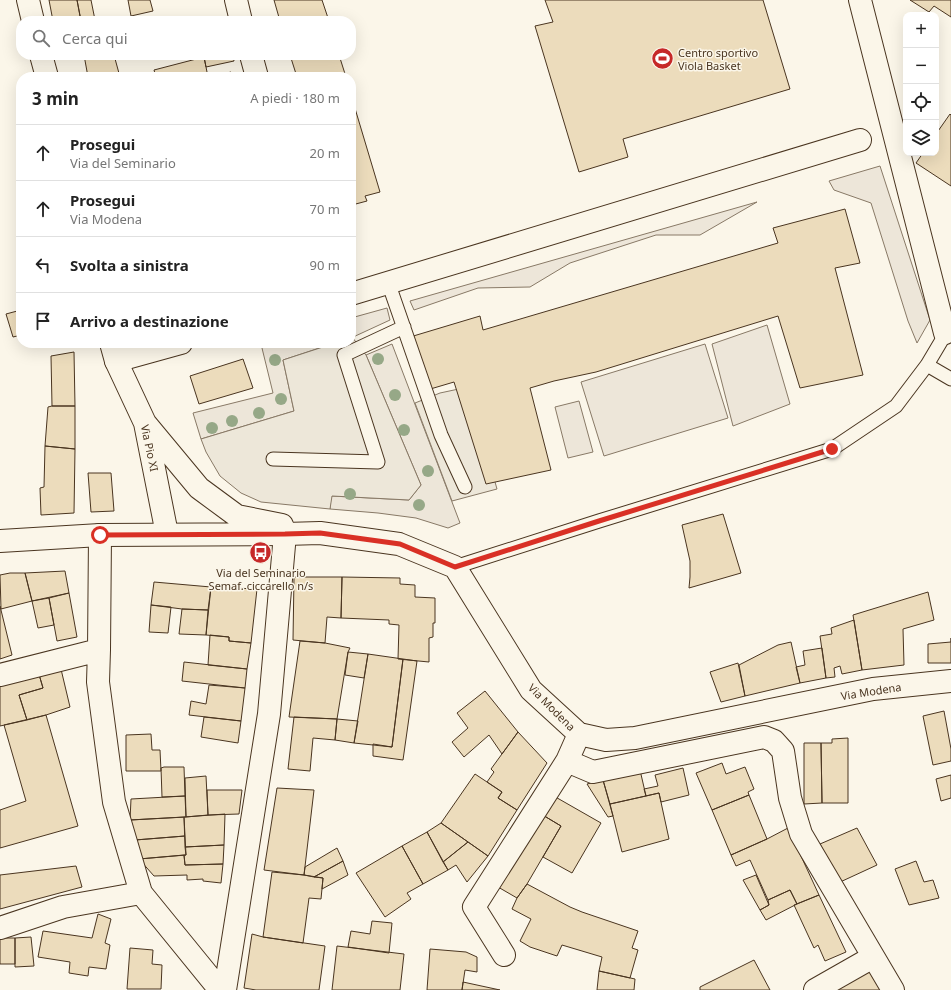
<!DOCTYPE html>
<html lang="it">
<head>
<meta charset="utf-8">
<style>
	:root { --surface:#fff; --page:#f2f2f2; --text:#222; --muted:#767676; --line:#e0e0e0 }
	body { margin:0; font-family:"Noto Sans",sans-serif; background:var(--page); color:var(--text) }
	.controls { position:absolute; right:12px; top:12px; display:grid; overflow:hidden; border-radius:8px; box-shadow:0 4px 16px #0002 }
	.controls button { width:36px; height:36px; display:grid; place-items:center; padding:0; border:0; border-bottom:1px solid var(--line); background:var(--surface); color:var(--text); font:20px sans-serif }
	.stop { position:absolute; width:12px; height:12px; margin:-9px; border:3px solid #d93025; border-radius:50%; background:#fff }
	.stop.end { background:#d93025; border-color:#fff; box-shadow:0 1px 4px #0008 }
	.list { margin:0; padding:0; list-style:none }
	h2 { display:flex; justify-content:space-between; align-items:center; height:52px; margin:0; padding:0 16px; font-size:17px }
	h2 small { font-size:13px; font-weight:400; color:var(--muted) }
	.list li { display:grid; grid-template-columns:26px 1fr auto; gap:12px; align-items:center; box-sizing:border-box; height:56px; padding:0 16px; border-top:1px solid var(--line) }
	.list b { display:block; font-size:15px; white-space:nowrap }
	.list p { margin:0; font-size:13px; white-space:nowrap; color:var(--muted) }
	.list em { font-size:13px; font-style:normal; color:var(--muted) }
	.icon { flex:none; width:22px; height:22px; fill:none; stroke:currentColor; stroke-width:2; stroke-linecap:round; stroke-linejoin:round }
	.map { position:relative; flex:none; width:951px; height:990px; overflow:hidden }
	.search { position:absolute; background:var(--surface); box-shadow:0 4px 16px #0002; left:16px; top:16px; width:340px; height:44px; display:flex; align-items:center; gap:10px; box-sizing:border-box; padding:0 14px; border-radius:16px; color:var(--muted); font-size:15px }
	.panel { position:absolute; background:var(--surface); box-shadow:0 4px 16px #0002; left:16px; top:72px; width:340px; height:276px; border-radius:16px }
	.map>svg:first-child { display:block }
	.green { fill:#ede6d9; stroke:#887966 }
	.parking { fill:#ede7d9; stroke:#887966 }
	.building { fill:#ecdcbc; stroke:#4a3520 }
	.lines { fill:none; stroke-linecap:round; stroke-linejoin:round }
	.lane-casing { stroke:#4a3520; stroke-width:15 }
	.street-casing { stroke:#4a3520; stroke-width:24 }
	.secondary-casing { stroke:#4a3520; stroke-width:24 }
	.lane { stroke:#fbf6e9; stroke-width:13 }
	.street { stroke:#fbf6e9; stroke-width:22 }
	.secondary { stroke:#fbf6e9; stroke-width:22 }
	.tree { fill:#96a887 }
	.route { stroke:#d93025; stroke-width:5 }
	.labels { text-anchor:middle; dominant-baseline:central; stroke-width:3; stroke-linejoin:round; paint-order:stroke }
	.poi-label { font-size:11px; fill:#4a3520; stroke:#fbf6e9; text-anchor:start }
	.street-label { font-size:11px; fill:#4a3520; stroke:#fbf6e9 }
</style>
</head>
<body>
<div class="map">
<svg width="951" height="990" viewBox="0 0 951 990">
	<rect width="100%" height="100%" fill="#fbf6e9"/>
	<path class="green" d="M 880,166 L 930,320 L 917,343 L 908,321 L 871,203 L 834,190 L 829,181 Z
		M 757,202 L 700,235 L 656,235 L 570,263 L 530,287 L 478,288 L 414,310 L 410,301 Z
		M 387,308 L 390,320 L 351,338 L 351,318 Z
		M 767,325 L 790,404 L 733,426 L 712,344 Z
		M 265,343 L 335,343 L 283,360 L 294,411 L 201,439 L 193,413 L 273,393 L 261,344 Z
		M 392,344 L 460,523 L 448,528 L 416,518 L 378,513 L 330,509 L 331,496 L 409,500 L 421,485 L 366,355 Z
		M 705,344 L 728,418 L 604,456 L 581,382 Z
		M 579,401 L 593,452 L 568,458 L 555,407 Z"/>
	<path class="parking" d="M 352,337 L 366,355 L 421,485 L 409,500 L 332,496 L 330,509 L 261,502 L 241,493 L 220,476 L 206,452 L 201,439 L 294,411 L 283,360 L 335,343 L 351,343 L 351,338 Z
		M 468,387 L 497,489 L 452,501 L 415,403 L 440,393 Z"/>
	<path class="building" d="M 49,0 L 77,0 L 81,21 L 53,21 Z
		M 77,0 L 91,0 L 95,20 L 89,21 L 81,21 Z
		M 128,0 L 150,0 L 153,11 L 131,16 Z
		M 274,0 L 322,0 L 329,21 L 280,21 Z
		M 545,0 L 763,0 L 790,89 L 623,139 L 628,157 L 579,172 L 535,26 L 553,22 Z
		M 910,0 L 951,0 L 951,17 L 934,6 L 929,12 Z
		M 84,55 L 114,55 L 120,77 L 88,77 Z
		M 211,55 L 233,55 L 234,61 L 206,67 L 204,57 Z
		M 290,55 L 339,55 L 346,77 L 297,77 Z
		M 204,57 L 208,77 L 156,77 L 154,70 Z
		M 231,72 L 233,77 L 220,77 L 219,75 Z
		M 351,95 L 380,192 L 365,196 L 367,201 L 352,205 L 351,202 Z
		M 950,114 L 951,115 L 951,186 L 916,163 L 923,153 L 936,153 L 936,134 Z
		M 845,209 L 860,263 L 835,268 L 863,375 L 800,388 L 778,316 L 596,372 L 554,381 L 530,388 L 551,470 L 486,484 L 454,382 L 427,390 L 410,337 L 480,316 L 483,330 L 778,243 L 773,228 Z
		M 21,310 L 21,335 L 13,337 L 6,314 Z
		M 74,352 L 75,406 L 52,406 L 51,356 Z
		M 243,359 L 253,388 L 199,404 L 190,376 Z
		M 52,406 L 75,406 L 75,449 L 45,446 L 48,407 Z
		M 45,446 L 75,449 L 74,513 L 41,515 L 40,488 L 44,487 Z
		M 88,473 L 111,473 L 114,511 L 91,512 Z
		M 723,514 L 741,573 L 689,588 L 690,577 L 690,561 L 682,525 Z
		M 65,571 L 69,593 L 32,601 L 25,573 Z
		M 10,573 L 25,573 L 32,601 L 1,609 L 0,575 Z
		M 294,577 L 342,577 L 341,618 L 327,617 L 325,643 L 293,640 Z
		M 342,577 L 400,578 L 400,584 L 415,585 L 415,597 L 435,598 L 435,623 L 433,623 L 433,637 L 429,638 L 429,662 L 398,659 L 399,625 L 389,624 L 389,620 L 341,618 Z
		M 154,582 L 211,587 L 208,610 L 182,609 L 151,605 Z
		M 211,587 L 257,589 L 251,643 L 229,641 L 229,637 L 206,635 Z
		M 928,592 L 934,620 L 903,629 L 904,665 L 862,670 L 853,615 Z
		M 69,593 L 77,637 L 57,641 L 49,598 Z
		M 49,598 L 54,625 L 38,628 L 32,601 Z
		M 151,605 L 171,607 L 168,633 L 149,632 Z
		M 0,606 L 12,655 L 0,659 Z
		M 182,609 L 208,610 L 206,635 L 179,634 Z
		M 854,620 L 862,670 L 842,674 L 840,666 L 834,668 L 835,677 L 826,678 L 820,636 L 832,634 L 831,628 Z
		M 210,635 L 229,637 L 229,641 L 251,643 L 247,669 L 208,665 Z
		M 951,638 L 951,663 L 928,663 L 928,644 L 951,642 Z
		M 300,641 L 325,643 L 350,648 L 348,652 L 337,719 L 289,717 Z
		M 791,642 L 800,683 L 745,696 L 739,665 L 778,645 Z
		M 822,648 L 826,678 L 800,683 L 796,667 L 805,665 L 803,651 Z
		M 348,652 L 368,654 L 364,678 L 345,675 Z
		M 368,654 L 403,659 L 392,747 L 354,743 Z
		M 403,659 L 417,661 L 403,760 L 373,756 L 373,744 L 392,747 Z
		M 184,662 L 247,669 L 245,688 L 182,681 Z
		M 738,663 L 745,696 L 721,702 L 710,672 Z
		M 60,665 L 70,707 L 46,715 L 27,720 L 19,695 L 43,688 L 38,671 Z
		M 38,671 L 43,688 L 19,695 L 27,720 L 0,726 L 0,681 Z
		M 209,685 L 245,688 L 241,721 L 189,715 L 191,701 L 206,704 Z
		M 485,691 L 518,732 L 502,754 L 489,735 L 464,757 L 452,742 L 468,728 L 457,713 Z
		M 944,711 L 951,749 L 951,761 L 933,765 L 923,716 Z
		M 46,715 L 78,826 L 0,848 L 0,810 L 26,801 L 4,725 Z
		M 204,717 L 241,721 L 238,743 L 201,737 Z
		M 294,717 L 337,719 L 335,740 L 313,738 L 310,771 L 288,769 Z
		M 337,719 L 358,721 L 354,743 L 335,740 Z
		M 518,732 L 547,763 L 517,810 L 498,798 L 502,792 L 487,782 L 494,772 L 491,769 Z
		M 151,734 L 152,750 L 160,750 L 161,771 L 126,771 L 126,735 Z
		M 848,738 L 848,803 L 822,803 L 821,743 L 832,743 L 832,739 Z
		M 804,743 L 821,743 L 822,803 L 804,804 Z
		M 722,763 L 726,774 L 745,767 L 754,789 L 748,792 L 749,795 L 712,810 L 696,773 Z
		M 164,767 L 184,767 L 185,796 L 162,797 L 161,768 Z
		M 683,768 L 689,795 L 661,802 L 659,793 L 646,796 L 644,789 L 658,786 L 655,775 Z
		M 640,770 L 646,796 L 610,804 L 603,780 Z
		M 475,774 L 502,792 L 498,798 L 517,810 L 488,856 L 441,823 Z
		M 951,775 L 951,798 L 941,801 L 936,779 Z
		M 206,776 L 208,815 L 186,817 L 185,778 Z
		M 603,780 L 613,816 L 608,817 L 587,784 Z
		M 277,788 L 314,790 L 304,875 L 264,870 Z
		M 207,790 L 242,790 L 239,814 L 208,815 Z
		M 659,793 L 669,839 L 622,852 L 610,804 Z
		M 552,795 L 601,823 L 572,873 L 543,857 L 561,826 L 541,814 Z
		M 749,795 L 767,839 L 731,855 L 712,810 Z
		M 185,796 L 186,817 L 130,820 L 131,799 Z
		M 225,814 L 224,845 L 185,847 L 184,817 Z
		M 541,814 L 561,826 L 527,884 L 517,898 L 498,887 Z
		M 184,817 L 185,836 L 135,840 L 130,820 Z
		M 441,823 L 468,842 L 443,862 L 427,832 Z
		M 788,828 L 819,895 L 797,904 L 790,890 L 768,900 L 750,860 L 736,866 L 731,855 L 767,839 Z
		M 857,828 L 877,865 L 838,883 L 820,844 Z
		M 427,832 L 448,870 L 423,884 L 402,846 Z
		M 185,836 L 186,855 L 139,859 L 135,840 Z
		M 468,842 L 488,856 L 467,882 L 456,865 L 448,870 L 443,862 Z
		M 224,845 L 223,864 L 185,865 L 184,855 L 186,855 L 185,847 Z
		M 402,846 L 423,884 L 407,893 L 411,899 L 385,917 L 356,873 Z
		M 337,848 L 343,861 L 314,877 L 304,875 L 305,867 Z
		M 184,855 L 185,865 L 223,864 L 221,883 L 203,881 L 203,879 L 187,880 L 187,875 L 154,876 L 139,859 Z
		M 343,861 L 348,875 L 322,889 L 323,878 L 314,877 Z
		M 916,861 L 924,882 L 933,880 L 939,898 L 909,905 L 895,869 Z
		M 76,866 L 82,887 L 0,909 L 0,875 Z
		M 272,872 L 304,875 L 323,878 L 321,899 L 309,898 L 303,943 L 263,937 Z
		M 756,875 L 769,905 L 760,910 L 743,880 Z
		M 527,884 L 570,907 L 582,912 L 638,931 L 632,948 L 638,950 L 630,978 L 599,971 L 602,957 L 562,945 L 557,956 L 530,947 L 520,941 L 531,919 L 512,909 L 517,898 Z
		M 790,890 L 797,904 L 766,920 L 760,910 L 769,905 L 768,900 Z
		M 819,895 L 846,952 L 825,961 L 818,945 L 814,948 L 794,905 Z
		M 98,914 L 111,919 L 105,943 L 110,945 L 106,969 L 89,967 L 88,976 L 69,973 L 70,962 L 38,957 L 43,931 L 92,938 Z
		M 372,921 L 392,923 L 389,953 L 348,947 L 351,931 L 370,934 Z
		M 252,934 L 263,937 L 325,946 L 319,990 L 256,990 L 244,988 Z
		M 31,937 L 34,966 L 15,967 L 15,938 Z
		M 0,938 L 15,938 L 15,964 L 0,964 Z
		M 337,946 L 404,954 L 400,990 L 332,990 Z
		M 130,948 L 153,950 L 152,964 L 162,965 L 161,989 L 127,989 Z
		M 430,949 L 466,952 L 477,957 L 477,972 L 465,970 L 462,990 L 427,990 Z
		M 754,960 L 770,990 L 700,990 L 700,987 Z
		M 868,967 L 882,990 L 834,990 Z
		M 599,971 L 635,979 L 634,990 L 597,990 Z
		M 463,982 L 500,990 L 462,990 Z"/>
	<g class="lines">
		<defs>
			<path id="lane" d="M 388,282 L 441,435 L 465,487
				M 927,365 L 951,379
				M 273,459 L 378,462 L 344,355 L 404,327
				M 455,567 L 599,521 L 832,449 L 896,406 L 927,365 L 949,328"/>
			<path id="street" d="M 236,0 L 241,21
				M 860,0 L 945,333
				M 251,55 L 257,77
				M 351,294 L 860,140
				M 116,361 L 181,343
				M 100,535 L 99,650 L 98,682 L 114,802 L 141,893 L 220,990
				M 0,675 L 99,650
				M 567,761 L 593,772 L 764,737 L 774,741 L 783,751 L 790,798 L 801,834 L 893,990
				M 0,928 L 63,907 L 141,893
				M 504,955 L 474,907 L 567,761 L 579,734
				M 225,990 L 269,714 L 285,534
				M 815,990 L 873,957"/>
			<path id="secondary" d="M 28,0 L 33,21
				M 41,55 L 47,77
				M 111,343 L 116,361 L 145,423 L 167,534
				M 145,423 L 199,488 L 237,516 L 282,525
				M 0,541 L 100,535 L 285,534 L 320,533 L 399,544 L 455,567 L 531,690 L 579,734 L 606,740 L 635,738 L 873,689 L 951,681"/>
		</defs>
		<use href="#lane" class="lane-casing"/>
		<use href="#street" class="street-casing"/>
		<use href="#secondary" class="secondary-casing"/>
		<use href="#lane" class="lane"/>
		<use href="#street" class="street"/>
		<use href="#secondary" class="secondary"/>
	</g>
	<g class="tree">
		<circle cx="378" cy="359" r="6"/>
		<circle cx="275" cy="360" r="6"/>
		<circle cx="395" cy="395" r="6"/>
		<circle cx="281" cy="399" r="6"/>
		<circle cx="259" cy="413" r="6"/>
		<circle cx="232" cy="421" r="6"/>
		<circle cx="212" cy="428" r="6"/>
		<circle cx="404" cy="430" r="6"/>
		<circle cx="428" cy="471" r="6"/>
		<circle cx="350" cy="494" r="6"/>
		<circle cx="419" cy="505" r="6"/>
	</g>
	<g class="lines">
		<path class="route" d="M 100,535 L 285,534 L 320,533 L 400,544 L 455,567 L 599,521 L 832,449"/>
	</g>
	<defs>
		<symbol id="stadium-disc" viewBox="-11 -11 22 22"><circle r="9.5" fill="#c62828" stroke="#fbf6e9"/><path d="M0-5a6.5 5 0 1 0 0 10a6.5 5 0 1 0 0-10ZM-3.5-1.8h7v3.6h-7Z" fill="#fff"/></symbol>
		<symbol id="bus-disc" viewBox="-11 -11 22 22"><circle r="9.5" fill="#c62828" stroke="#fbf6e9"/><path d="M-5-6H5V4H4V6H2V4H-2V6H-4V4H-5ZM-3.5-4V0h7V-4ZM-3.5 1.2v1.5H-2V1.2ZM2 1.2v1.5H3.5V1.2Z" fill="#fff"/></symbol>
	</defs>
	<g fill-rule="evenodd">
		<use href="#stadium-disc" x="650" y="46" width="25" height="25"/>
		<use href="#bus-disc" x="248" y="540" width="25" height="25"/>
	</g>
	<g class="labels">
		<g class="poi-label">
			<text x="678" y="52">Centro sportivo<tspan x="678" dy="13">Viola Basket</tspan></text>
			<text x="261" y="572" text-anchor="middle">Via del Seminario<tspan x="261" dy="13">Semaf. ciccarello n/s</tspan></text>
		</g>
		<g class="street-label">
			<text transform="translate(150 448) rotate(78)">Via Pio XI</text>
			<text transform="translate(871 691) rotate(-9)">Via Modena</text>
			<text transform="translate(552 707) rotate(45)">Via Modena</text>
		</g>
	</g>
</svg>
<div class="controls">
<button>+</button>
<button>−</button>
<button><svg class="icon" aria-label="locate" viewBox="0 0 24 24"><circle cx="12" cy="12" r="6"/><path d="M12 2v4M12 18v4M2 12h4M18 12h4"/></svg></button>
<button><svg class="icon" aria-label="layers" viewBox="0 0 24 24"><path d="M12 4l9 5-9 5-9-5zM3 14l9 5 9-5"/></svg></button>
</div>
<div class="stop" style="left:100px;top:535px"></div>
<div class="stop end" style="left:832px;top:449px"></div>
<div class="search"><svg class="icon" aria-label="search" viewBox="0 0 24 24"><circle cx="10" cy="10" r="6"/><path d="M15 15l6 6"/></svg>Cerca qui</div>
<section class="panel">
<h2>3 min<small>A piedi · 180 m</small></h2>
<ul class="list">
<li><svg class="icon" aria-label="ahead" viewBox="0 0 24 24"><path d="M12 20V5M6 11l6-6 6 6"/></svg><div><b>Prosegui</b><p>Via del Seminario</p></div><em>20 m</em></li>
<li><svg class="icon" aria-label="ahead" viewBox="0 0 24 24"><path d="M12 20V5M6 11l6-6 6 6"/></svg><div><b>Prosegui</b><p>Via Modena</p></div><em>70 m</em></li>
<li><svg class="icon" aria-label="left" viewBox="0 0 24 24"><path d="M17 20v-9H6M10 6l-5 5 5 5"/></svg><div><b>Svolta a sinistra</b></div><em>90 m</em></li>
<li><svg class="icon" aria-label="arrive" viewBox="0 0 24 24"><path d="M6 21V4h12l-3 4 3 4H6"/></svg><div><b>Arrivo a destinazione</b></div></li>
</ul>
</section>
</div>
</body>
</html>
